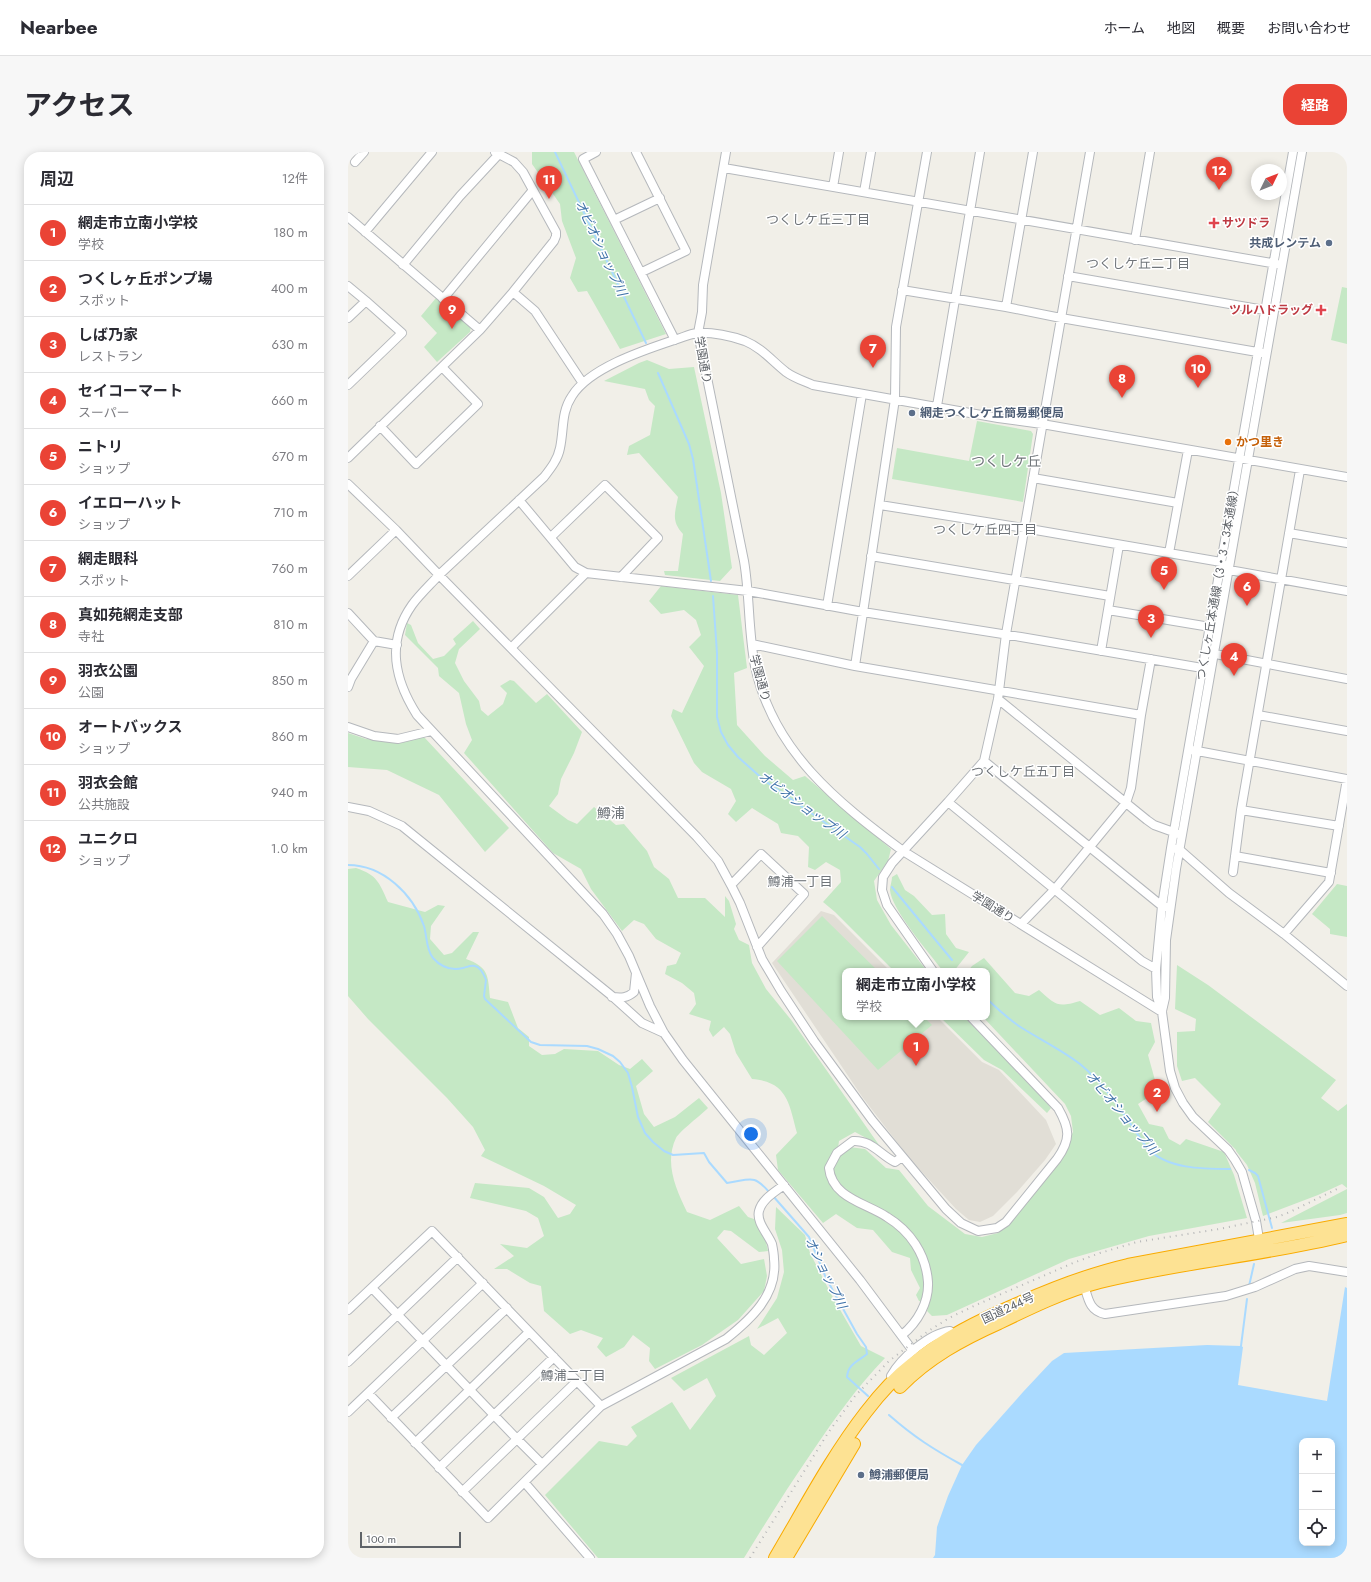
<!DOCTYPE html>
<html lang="ja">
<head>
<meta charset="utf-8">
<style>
	:root { --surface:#fff; --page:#f7f7f7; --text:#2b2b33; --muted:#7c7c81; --line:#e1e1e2; --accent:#ea4335 }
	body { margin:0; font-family:Jost,"Noto Sans JP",sans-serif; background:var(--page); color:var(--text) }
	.controls { position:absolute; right:12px; bottom:12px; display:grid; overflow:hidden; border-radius:8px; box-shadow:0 2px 10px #0003 }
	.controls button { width:36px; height:36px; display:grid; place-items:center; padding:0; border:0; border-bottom:1px solid var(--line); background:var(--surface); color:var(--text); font:20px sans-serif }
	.compass { position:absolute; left:903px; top:12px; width:36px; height:36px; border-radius:50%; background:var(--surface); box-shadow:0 2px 10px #0003; rotate:47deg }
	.scale { position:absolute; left:12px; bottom:10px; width:101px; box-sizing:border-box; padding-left:4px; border:2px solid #5f6368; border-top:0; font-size:11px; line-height:14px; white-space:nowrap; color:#5f6368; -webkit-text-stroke:3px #fff; paint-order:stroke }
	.you { position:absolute; left:403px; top:982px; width:14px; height:14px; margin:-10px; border:3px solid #fff; border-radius:50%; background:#1a73e8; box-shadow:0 0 0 6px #1a73e833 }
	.badge { display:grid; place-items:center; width:26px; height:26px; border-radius:50%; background:var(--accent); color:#fff; font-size:13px; font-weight:700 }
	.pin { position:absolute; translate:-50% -33px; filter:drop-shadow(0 1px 2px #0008) }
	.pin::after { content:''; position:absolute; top:21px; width:14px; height:12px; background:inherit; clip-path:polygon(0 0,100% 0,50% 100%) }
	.popup { position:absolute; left:494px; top:816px; width:148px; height:52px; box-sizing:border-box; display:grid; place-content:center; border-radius:8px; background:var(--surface); filter:drop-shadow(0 1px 3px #0005); font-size:13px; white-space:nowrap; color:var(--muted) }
	.popup b { font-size:15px; color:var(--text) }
	.popup::after { content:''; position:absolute; left:50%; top:100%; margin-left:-8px; border:8px solid transparent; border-top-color:var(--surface) }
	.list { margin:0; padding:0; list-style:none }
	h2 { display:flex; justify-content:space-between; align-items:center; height:52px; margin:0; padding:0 16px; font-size:17px }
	h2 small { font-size:13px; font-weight:400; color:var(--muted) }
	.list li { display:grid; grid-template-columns:26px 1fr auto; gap:12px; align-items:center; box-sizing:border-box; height:56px; padding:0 16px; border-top:1px solid var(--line) }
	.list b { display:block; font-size:15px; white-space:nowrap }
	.list p { margin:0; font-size:13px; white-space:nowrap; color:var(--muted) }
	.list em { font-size:13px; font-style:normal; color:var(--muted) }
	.icon { flex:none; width:22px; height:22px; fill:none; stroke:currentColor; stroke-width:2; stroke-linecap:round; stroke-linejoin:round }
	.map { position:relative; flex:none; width:999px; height:1406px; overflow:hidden; border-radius:16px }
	header { display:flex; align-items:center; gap:24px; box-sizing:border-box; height:56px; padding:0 20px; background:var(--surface); border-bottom:1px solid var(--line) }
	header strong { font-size:19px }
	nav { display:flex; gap:22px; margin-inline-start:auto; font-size:14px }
	.intro { display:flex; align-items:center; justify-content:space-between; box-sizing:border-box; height:96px; padding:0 24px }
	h1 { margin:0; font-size:28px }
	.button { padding:10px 18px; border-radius:16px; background:var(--accent); color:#fff; font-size:14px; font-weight:700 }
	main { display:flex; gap:24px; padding:0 24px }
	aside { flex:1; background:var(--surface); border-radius:16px; box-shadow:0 2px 10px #0003 }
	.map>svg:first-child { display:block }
	.education { fill:#e1ded6 }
	.green { fill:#c5e8c5 }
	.water { fill:#aadaff; fill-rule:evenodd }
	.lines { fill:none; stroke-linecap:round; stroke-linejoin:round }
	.stream { stroke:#aadaff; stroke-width:2 }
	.minor-casing { stroke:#b5b8bc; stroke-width:10 }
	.highway-casing { stroke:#f9ab00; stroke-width:14 }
	.minor { stroke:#fff; stroke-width:8 }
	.highway { stroke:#fde293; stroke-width:12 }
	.rail { stroke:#b6b7b8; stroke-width:2; stroke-dasharray:1 5; stroke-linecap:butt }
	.health-dot { fill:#e0444e; stroke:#fff; stroke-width:1.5 }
	.service-dot { fill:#5c6f8a; stroke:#fff; stroke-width:1.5 }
	.food-dot { fill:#e8710a; stroke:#fff; stroke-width:1.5 }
	.labels { text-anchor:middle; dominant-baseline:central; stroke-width:3; stroke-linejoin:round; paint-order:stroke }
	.health-label { font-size:12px; font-weight:bold; fill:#be3a42; stroke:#fff; text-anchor:start }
	.service-label { font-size:12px; font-weight:bold; fill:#4e5e75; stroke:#fff; text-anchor:start }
	.street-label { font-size:12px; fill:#5f6368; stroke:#fff }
	.food-label { font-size:12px; font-weight:bold; fill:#c56008; stroke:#fff; text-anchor:start }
	.neighbourhood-label { font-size:13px; fill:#70757a; stroke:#fff }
	.water-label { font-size:13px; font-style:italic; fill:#4174aa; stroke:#fff }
	.quarter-label { font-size:14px; fill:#70757a; stroke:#fff }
</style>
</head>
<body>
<header>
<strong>Nearbee</strong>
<nav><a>ホーム</a><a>地図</a><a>概要</a><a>お問い合わせ</a></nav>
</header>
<div class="intro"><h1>アクセス</h1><a class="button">経路</a></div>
<main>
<aside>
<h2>周辺<small>12件</small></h2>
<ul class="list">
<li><span class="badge">1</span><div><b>網走市立南小学校</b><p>学校</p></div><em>180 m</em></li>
<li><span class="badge">2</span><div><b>つくしヶ丘ポンプ場</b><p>スポット</p></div><em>400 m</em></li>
<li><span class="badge">3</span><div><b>しば乃家</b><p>レストラン</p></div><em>630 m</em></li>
<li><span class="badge">4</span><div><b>セイコーマート</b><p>スーパー</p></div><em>660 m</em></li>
<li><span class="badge">5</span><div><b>ニトリ</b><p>ショップ</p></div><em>670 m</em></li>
<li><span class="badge">6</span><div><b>イエローハット</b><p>ショップ</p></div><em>710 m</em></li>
<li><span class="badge">7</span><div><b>網走眼科</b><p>スポット</p></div><em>760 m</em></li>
<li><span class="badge">8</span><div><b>真如苑網走支部</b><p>寺社</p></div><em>810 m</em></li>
<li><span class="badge">9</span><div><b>羽衣公園</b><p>公園</p></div><em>850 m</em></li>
<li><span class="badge">10</span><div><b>オートバックス</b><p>ショップ</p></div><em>860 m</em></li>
<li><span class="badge">11</span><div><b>羽衣会館</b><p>公共施設</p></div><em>940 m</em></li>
<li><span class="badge">12</span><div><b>ユニクロ</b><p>ショップ</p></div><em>1.0 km</em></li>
</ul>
</aside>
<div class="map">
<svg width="999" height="1406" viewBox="0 0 999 1406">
	<rect width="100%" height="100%" fill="#f1efe8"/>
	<path class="education" d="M 473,759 L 486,763 L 542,819 L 497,819 L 497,865 L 589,865 L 634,910 L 651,918 L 698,968 L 708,992 L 697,1008 L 669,1040 L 645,1064 L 632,1070 L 621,1068 L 608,1057 L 562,1007 L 515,946 L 424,811 Z"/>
	<path class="green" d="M 184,0 L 226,0 L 318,182 L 272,197 L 239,139 L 230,140 L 222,126 L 228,106 L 214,69 L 212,52 L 184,12 Z
		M 994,135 L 999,136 L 999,192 L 983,188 Z
		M 88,146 L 123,174 L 122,180 L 89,210 L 76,195 L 89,181 L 73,164 Z
		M 299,208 L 321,217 L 346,215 L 373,341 L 384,416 L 372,429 L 317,423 L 316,419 L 330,419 L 335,382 C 323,369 327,361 330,345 L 291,301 L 279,303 L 281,294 L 302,283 L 307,254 L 301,248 L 297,237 L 256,229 L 291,211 Z
		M 629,269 L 683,279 L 685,282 L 675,350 L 544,327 L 549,296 L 621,309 Z
		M 313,434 L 390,443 L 399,516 L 386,521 L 389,573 L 417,604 L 445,628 L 457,624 L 543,697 L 540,709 L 526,729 L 529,748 L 543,773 L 579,819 L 546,819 L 487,760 L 475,750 L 493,730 L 492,718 L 478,710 L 467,718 L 460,715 L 461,695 L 450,684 L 433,681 L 430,672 L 404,656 L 388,670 L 380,662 L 388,649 L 383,637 L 354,620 L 346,611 L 323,564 L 325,557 L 334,561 L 356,514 L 341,495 L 353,483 L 348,468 L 336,458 L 313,462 L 301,449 Z
		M 125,469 L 132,477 L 111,497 L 107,511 L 116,529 L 131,549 L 133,558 L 140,564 L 155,552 L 159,541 L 152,534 L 162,528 L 166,529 L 188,551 L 199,542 L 234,580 L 226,601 L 213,627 L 210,642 L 201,654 L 220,668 L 229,672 L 246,655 L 268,673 L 276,672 L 299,699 L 306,715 L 321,727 L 330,746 L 357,746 L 377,765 L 377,744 L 381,749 L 388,772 L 386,777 L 391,788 L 401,793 L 404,811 L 418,837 L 444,869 L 531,993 L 507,980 L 491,989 L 490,996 L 501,995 L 517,997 L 538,1016 L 551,1018 L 580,1054 L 617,1082 L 634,1085 L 650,1081 L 713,1006 L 725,980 L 723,964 L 717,952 L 635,865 L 639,865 L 639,819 L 620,819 L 624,814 L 636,806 L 667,841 L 681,844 L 691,838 C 708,853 709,856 732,849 L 752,863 L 771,856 L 788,869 L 803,871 L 807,890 L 800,903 L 810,939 L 790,952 L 801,972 L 815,975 L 821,987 L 832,993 L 838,987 L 876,1000 L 886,1023 L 899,1066 L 801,1084 L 721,1107 L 599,1163 L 584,1164 L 579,1159 L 581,1151 L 571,1149 L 568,1143 L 572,1136 L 563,1118 L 562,1106 L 544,1100 L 525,1078 L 509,1076 L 488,1062 L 475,1071 L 430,1018 L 428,1003 L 449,981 C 441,952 440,930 404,927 L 388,901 L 382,882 L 376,875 L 365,885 L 361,878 L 363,869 L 341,862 L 348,852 L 346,841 L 334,831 L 317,822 L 319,814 L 328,812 L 333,801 L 308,787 L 296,772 L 286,768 L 274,779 L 243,737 L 233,717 L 205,701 L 116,601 L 124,588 L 118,572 L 111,541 L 91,524 L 90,516 L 57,483 L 59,471 L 63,473 L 70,491 L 85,507 L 96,504 L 108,492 L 105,487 Z
		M 0,581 L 18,587 L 49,589 L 76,585 L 161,676 L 137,700 L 91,643 L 39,618 L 0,615 Z
		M 8,716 C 29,723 31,730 40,750 L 77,760 L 90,753 L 97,754 L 83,774 L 82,787 L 96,803 L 104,801 L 125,780 L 131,780 L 118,807 C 141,815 140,824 142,846 L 160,850 L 170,876 L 181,885 L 181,894 L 194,903 L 207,902 L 216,897 L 250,899 L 271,913 L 282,917 L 294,907 L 305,919 L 288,934 L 296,962 L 306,975 L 327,965 L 351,946 L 360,956 C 353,963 332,979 328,986 C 316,1011 328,1037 339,1060 L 362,1068 L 391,1054 L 400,1065 L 409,1068 L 417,1086 L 420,1099 L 411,1100 L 383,1079 L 376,1078 L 369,1086 L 393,1112 L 416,1107 L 419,1124 L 416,1139 L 390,1168 L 354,1193 L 307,1217 L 301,1209 L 302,1196 L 285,1183 L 276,1195 L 258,1205 L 249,1195 L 255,1186 L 233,1178 L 222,1182 L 196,1159 L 193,1134 L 182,1131 L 159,1117 L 146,1117 L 166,1104 L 152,1092 L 179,1096 L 196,1084 L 190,1066 L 178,1059 L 122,1046 L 127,1031 L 181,1036 L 196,1045 L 210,1066 L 222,1062 L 228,1053 L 196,1034 L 133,1004 L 137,998 L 125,975 L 99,946 L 20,867 L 0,844 L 0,717 Z
		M 549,722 L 557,738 L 566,744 L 584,763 L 597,762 L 598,782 L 608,796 L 621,800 L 606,819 L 595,819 C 582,802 543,757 542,738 C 542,734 544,729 544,725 Z
		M 989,732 L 999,734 L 999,785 L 982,782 L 982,777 L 964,762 Z
		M 474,764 L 530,819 L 497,819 L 497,865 L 576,865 L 584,873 L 530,918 L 429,809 Z
		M 829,813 L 860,833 L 988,928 L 973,946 L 990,959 L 999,952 L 999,1036 L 994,1032 L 970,1043 L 915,1064 L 907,1031 L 899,1013 L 888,999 L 888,998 L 860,970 L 873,952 L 847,926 L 834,929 L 829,914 L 829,880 L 847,879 L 848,867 L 827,857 Z
		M 592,865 L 616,865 L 692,942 L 703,956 L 699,961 L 654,918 L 636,908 Z
		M 999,1037 L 999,1061 L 992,1063 L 933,1071 Z
		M 428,1055 L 457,1083 L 462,1101 L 483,1142 L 513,1194 L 537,1206 C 509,1235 487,1266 464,1300 C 440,1335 418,1370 396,1406 L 250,1406 L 197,1343 L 251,1289 L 279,1294 L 289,1284 L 283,1275 L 324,1250 L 342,1278 L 368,1244 L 359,1226 L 336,1239 L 323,1226 L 401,1184 L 403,1193 L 416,1203 L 439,1181 L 430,1166 L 409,1177 L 429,1146 L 436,1120 L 434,1098 L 427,1077 Z"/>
	<path class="water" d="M 997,1135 L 999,1136 L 999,1406 L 585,1406 L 587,1403 L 589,1375 L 600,1344 L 614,1313 L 628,1293 L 675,1240 L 704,1209 L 716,1201 L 859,1193 L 893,1194 L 895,1195 L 890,1233 L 979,1249 ZM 954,1289 L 984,1289 L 984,1391 L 954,1391 Z"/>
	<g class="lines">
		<path class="stream" d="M 207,0 L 298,191
			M 310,221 L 341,292 L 345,307 L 363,429
			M 365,444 L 369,501 L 369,565 L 373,580 L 380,593 L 390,605 L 417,629 L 512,695 L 519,702 L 531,717
			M 0,713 C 35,713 65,742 76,774 C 79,784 78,798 85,806 C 93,815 103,819 115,816 C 119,815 123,813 127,814 C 133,815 136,823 138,828 L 136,844 L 137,847 L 183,890 L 192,893 L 239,894 L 250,897 L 265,904 L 272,910 L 280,921 L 284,935 L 290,965 L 297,981 L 305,990 L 316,999 L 325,1003 L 356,1001 L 361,1010 L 379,1031 C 402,1028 405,1021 422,1041
			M 544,735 L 604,808
			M 639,847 C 650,857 661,868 674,876 C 693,888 714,898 732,912 C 760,935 778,966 799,996 C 819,1017 854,1017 882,1017
			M 901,1018 L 907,1021 L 910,1024 L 924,1076
			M 425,1044 L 461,1085 L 478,1126 L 509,1182 L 518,1195 L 519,1202 C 509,1210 500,1212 499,1225 L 520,1244
			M 901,1134 L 906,1112
			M 893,1194 L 899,1147
			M 541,1263 C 566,1285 585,1297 614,1313"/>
		<defs>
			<path id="minor" d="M 248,0 L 235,7 L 327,188
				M 288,0 L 338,99 L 294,120
				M 378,0 L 355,133 L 354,160 L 350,181 L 396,409 C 402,444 400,479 407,514 C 425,599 489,650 555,699 L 814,860
				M 685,0 L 658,155 L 713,166 L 915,201
				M 7,10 L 16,0
				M 376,16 L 929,112
				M 485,35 L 491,0
				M 516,40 L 523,0
				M 0,65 L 132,178
				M 266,68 L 312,46
				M 17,80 L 84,0
				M 787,88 L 802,0
				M 55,113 L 112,44 L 151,2
				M 720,124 L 922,159
				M 0,134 L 18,149
				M 554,138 L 658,155
				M 165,140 L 187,159 L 234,230
				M 95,147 L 185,38
				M 0,166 L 18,149 L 54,181 L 0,233
				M 589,254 L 632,0
				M 32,274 L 68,312 L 130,252 L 94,215
				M 0,306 L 132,178 L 165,140 L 206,89 L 208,84 L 208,80 L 175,20 L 166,10 L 147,0
				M 685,326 L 830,351
				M 0,332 L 48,378 L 91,423 C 82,433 72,442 64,453 C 38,490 46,527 69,563 L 255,762 L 269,782 L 281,804 L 302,854 L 316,881 L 335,908 L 512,1128 L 565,1199
				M 171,348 L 227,415 L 238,421 L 400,439 L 515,460 L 673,485 L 860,517
				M 532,353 L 676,376 L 873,410 L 881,418 L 999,439
				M 941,381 L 999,391
				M 203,385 L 257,333 L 310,386 L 273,425
				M 821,401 L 840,298
				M 523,404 L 762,444
				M 0,424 L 48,378
				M 479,454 L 514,242
				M 760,458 L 862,475
				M 0,461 L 26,489 L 49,493
				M 404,492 L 507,514 L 793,563
				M 163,496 L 238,421
				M 753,499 L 771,393
				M 862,501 L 999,527
				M 507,514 L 547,247 L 548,175 L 579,0
				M 0,535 L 3,527 L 26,489
				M 650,547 L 799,668 L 806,673 L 831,682
				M 910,563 L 999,579
				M 0,575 L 26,584 L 50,587 L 83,579
				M 844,598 L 999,627
				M 636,609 L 814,754 L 818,755
				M 600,650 L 794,809 L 808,817
				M 0,655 L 21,659 L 54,674 L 264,844 L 294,871 L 316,881
				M 893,658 L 991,674
				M 828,697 L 832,698 L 881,741 L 936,782 L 999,834
				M 887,704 L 983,721
				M 885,720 L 893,658 L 952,318
				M 383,733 L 413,702 L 456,742 L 409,795
				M 673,772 L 707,737 L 778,651 L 783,636 L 793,563 L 803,507
				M 936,782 L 981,730 L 999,627
				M 585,819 L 539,753 L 534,738 L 535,725 L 544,711 L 600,650 L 636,609 L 650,547 L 658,482 L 742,0
				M 264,845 C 274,846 279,846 286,840 L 288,821
				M 814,859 L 817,846 L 818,788 L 828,717 L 954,0
				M 623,865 L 710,956 C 722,977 723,987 709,1007 L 658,1070 L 649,1076 L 630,1079 L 613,1071 L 598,1057 L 524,968 L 466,889 L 433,839 L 414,807 L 392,751 L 383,733 L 370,709 L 349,685 L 91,423 L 196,325 C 203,316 210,307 212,296 C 216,278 213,260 224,244 C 241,216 296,198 326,188 C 334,186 341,182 349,181 C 364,180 384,184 397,189 C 414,196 424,209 438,220 C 446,226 456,229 465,233 L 650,266 L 694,272 L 999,325
				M 554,1005 L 547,1010 C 531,1002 524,988 505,989 L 489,1001 L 481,1016 C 484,1046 518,1051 539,1065 C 562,1079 578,1102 580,1130 C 581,1150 570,1170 554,1183
				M 912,1093 L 908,1069 L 894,1020 L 887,1008 L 880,998 L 845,965 L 835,951 L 827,936 L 822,919 L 814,860 L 809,845 L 808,817 L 814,754 L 823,696 L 945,0
				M 735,1130 C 740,1144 740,1159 757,1162 L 878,1144 L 907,1135 L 947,1117 L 961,1114 L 999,1120
				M 24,1136 L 169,1287 L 194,1312
				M 0,1158 L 84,1079 L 253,1254
				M 0,1210 L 110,1105
				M 545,1230 L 543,1224 C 553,1206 582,1181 602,1179 L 608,1184
				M 20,1241 L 140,1366 L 253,1254 L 378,1187 C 403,1167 430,1143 426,1107 C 426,1102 425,1097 424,1092 C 420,1082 408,1070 411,1059 C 414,1047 427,1040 436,1033
				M 0,1260 L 135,1131
				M 43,1266 L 159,1156
				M 67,1291 L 181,1180
				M 91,1316 L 206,1205
				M 177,1331 L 242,1406
				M 114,1340 L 229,1229"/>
			<path id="highway" d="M 552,1235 C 580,1206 615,1187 651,1171 C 684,1155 717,1139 752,1130 C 833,1110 918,1103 999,1083
				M 427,1406 C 456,1357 483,1305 518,1260 C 531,1243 547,1225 564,1212 C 595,1186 632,1168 669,1152 C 705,1136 741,1122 780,1113 L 999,1072
				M 438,1406 L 506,1292"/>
		</defs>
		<use href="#minor" class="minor-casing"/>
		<use href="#highway" class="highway-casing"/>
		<use href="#minor" class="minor"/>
		<use href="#highway" class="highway"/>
		<path class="rail" d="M 402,1406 L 480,1281 L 507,1244 L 541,1209 L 579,1180 L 601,1166 L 628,1153 L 725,1111 L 752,1101 L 789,1090 L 871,1077 L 929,1065 L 942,1060 L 991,1036"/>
	</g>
	<g class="health-dot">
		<path d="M864 65h4v4h4v4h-4v4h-4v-4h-4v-4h4z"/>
		<path d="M971 152h4v4h4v4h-4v4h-4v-4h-4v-4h4z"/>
	</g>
	<g class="service-dot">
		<circle cx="981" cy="91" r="4"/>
		<circle cx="564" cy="261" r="4"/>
		<circle cx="513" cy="1323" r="4"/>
	</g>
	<circle class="food-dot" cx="880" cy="290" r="4"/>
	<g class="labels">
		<g class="health-label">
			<text x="874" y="71">サツドラ</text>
			<text x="965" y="158" text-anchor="end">ツルハドラッグ</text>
		</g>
		<g class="service-label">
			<text x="973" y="91" text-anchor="end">共成レンテム</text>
			<text x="572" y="261">網走つくしケ丘簡易郵便局</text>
			<text x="521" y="1323">鱒浦郵便局</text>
		</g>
		<g class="street-label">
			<text transform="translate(355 208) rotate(80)">学園通り</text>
			<text transform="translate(870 430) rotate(-80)">つくしヶ丘本通線（3・3・3本通線）</text>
			<text transform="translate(412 526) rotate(75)">学園通り</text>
			<text transform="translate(645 755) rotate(32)">学園通り</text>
			<text transform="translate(660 1156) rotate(-25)">国道244号</text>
		</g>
		<g class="food-label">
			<text x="888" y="290">かつ里き</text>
		</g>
		<g class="neighbourhood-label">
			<text x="470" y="67">つくしケ丘三丁目</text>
			<text x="790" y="111">つくしケ丘二丁目</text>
			<text x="637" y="377">つくしケ丘四丁目</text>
			<text x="675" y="619">つくしケ丘五丁目</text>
			<text x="452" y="729">鱒浦一丁目</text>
			<text x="225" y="1223">鱒浦二丁目</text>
		</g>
		<g class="water-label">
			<text transform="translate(253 96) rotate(65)">オビオショップ川</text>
			<text transform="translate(454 653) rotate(36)">オビオショップ川</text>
			<text transform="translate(774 961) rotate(50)">オビオショップ川</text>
			<text transform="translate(478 1121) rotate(64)">オショップ川</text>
		</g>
		<g class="quarter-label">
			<text x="658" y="309">つくしケ丘</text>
			<text x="263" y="661">鱒浦</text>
		</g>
	</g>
</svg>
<div class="controls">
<button>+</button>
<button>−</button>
<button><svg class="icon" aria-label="locate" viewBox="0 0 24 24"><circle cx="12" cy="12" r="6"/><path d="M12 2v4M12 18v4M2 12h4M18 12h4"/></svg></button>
</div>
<svg class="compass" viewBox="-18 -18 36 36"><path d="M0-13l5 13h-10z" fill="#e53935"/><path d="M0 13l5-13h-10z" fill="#7c7c81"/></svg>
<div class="scale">100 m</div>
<div class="you"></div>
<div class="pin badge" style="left:568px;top:914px">1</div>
<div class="popup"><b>網走市立南小学校</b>学校</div>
<div class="pin badge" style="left:809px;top:960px">2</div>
<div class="pin badge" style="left:803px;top:486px">3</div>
<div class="pin badge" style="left:886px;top:524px">4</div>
<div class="pin badge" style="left:816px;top:438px">5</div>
<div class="pin badge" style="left:899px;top:454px">6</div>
<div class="pin badge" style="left:525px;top:216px">7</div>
<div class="pin badge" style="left:774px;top:246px">8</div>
<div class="pin badge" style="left:104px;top:177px">9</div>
<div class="pin badge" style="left:850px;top:236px">10</div>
<div class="pin badge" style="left:201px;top:47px">11</div>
<div class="pin badge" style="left:871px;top:38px">12</div>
</div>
</main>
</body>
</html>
